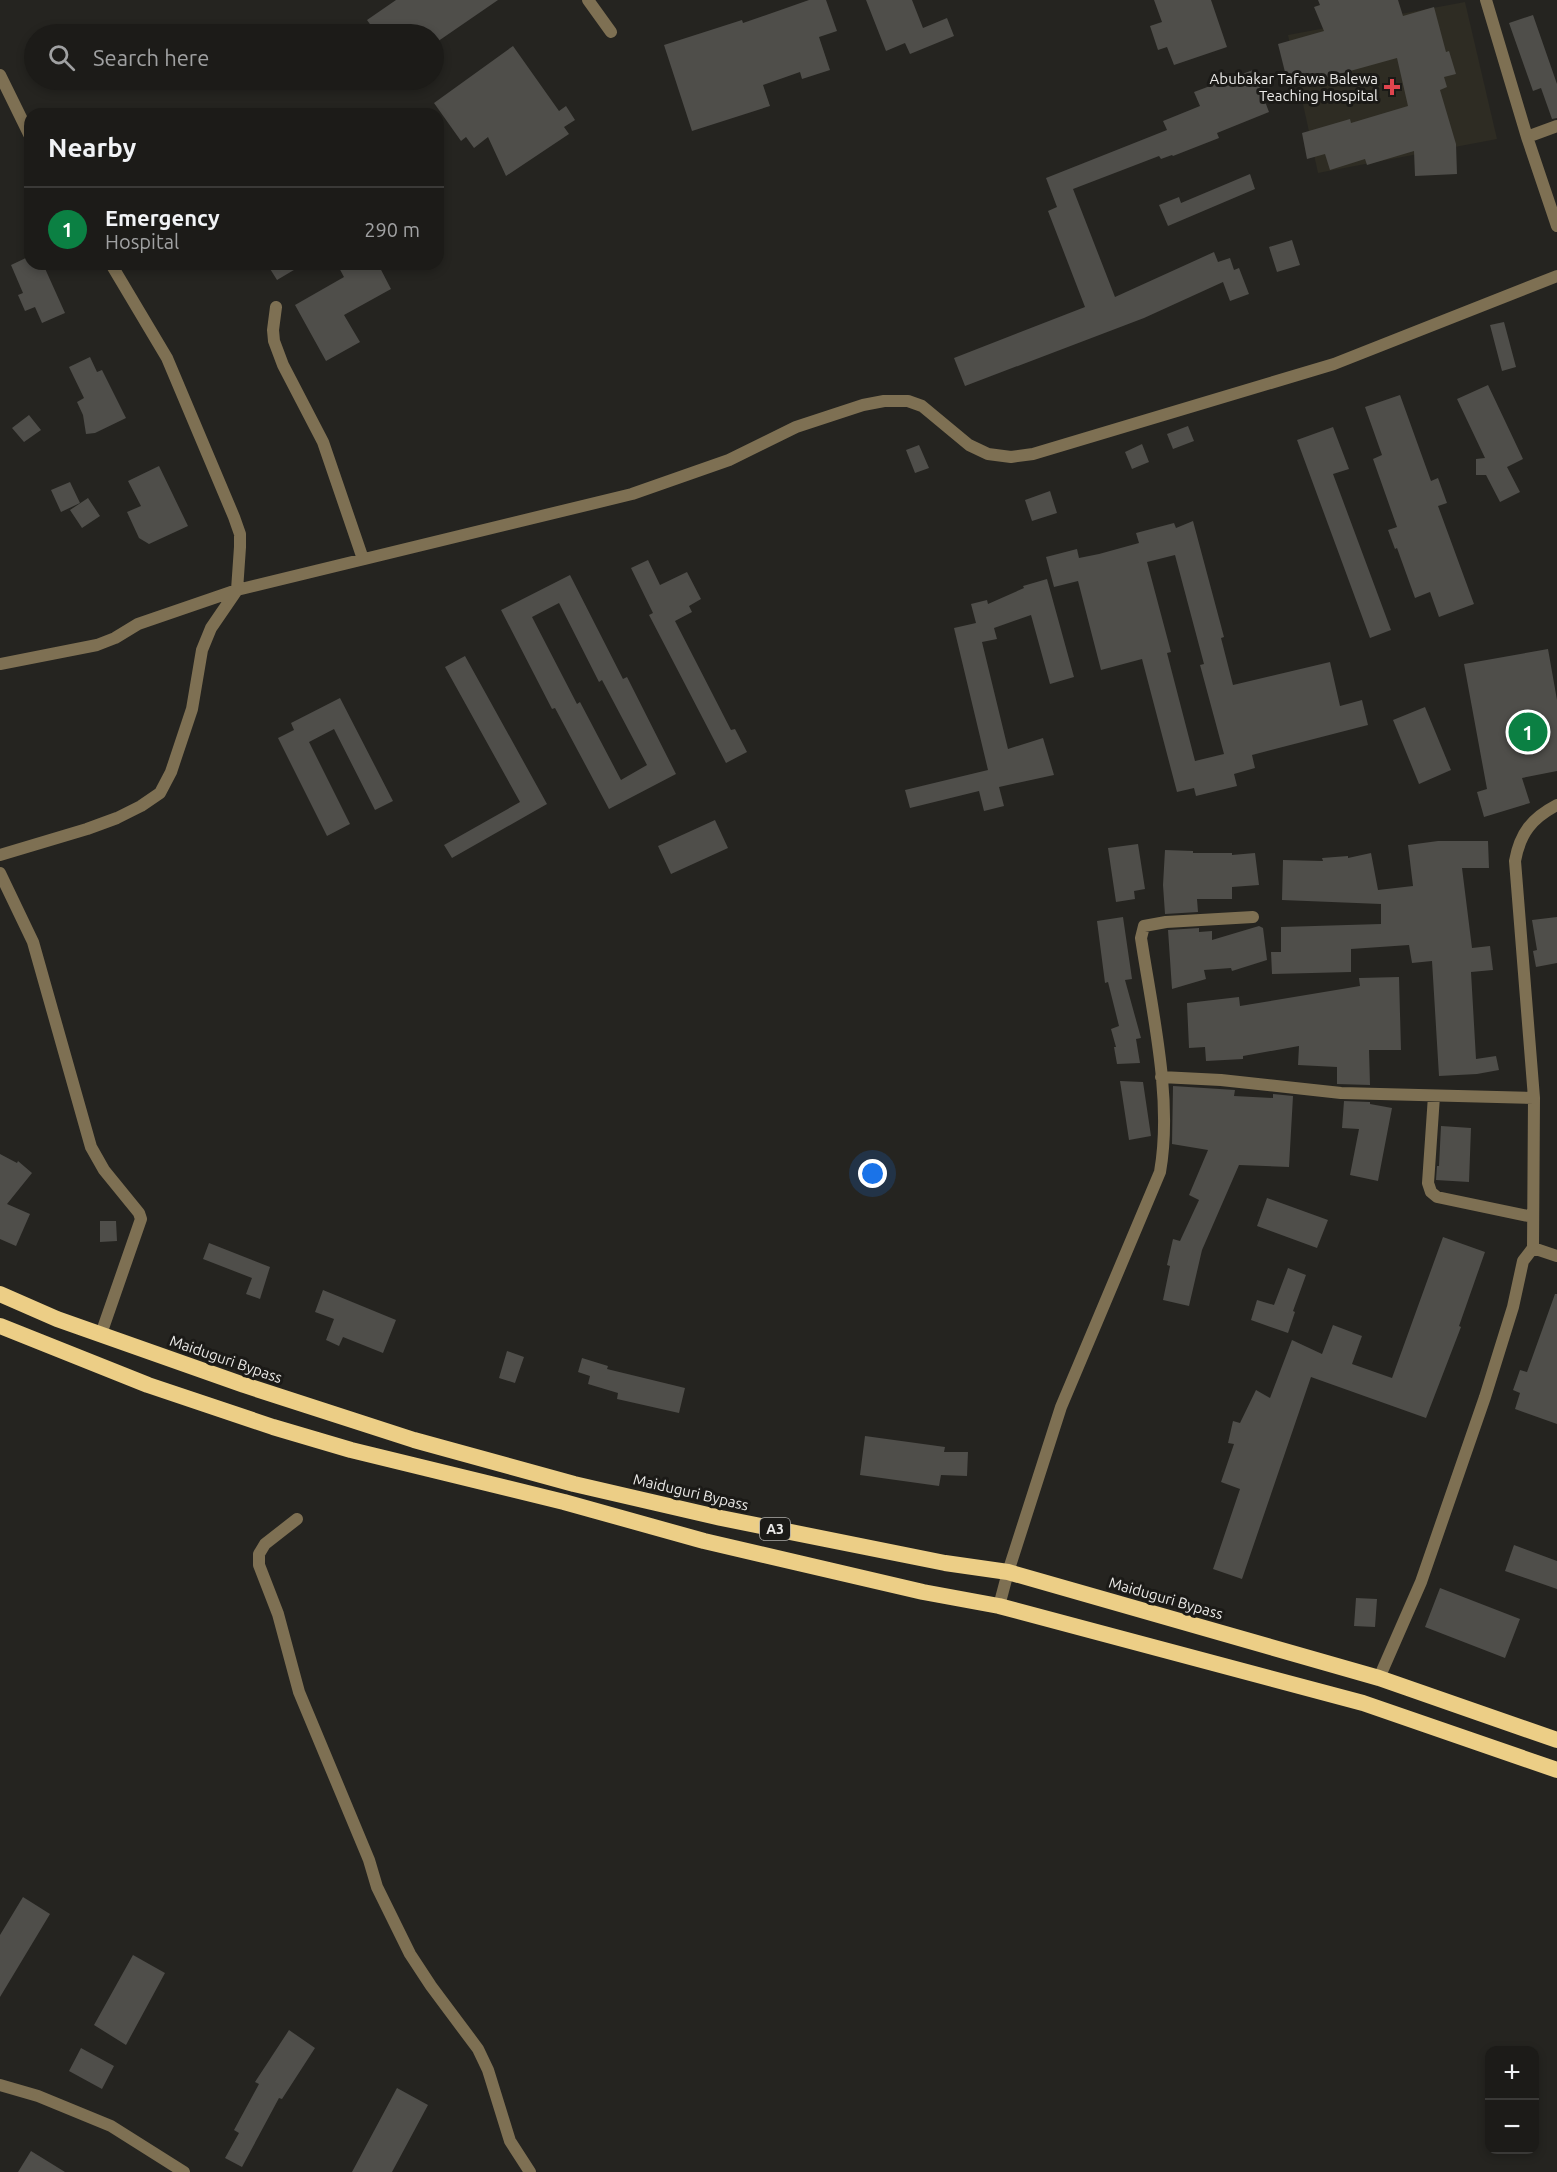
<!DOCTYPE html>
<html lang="en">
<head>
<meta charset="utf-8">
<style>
	:root { --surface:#1c1b18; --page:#252421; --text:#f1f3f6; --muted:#a0a1a2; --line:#3a3937; --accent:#0b8043 }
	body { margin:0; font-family:Ubuntu,sans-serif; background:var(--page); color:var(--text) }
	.controls { position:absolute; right:18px; bottom:18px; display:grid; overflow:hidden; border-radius:12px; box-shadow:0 3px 9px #0003 }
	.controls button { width:54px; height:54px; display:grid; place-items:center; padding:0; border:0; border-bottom:2px solid var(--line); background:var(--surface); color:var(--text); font:30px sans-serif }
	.you { position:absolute; left:873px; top:1174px; width:21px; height:21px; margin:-15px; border:4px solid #fff; border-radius:50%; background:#1a73e8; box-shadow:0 0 0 9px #1a73e833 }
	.badge { display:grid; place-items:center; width:39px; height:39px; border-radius:50%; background:var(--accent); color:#fff; font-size:20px; font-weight:700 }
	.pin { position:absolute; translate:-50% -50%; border:3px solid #fff; box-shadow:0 2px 6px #0006 }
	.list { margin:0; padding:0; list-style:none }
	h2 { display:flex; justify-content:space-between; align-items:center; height:78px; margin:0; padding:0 24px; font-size:26px }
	h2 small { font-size:20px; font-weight:400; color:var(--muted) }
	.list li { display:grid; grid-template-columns:39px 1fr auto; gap:18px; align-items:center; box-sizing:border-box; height:84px; padding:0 24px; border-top:2px solid var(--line) }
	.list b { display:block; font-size:22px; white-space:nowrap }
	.list p { margin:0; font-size:20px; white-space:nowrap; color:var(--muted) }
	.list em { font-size:20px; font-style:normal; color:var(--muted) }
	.icon { flex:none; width:33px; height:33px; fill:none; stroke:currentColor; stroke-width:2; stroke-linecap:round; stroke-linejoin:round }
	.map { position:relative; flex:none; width:1557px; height:2172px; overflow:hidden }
	.search { position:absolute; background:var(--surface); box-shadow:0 3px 9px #0003; left:24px; top:24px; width:420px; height:66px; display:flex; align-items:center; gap:15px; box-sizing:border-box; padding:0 21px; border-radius:33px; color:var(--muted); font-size:22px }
	.panel { position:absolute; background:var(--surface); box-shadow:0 3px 9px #0003; left:24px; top:108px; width:420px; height:162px; border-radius:18px }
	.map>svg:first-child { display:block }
	.built { fill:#2e2c23 }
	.building { fill:#4f4e4a; fill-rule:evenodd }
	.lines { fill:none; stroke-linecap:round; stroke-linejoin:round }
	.minor { stroke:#7e7053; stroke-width:12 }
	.trunk { stroke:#ecce86; stroke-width:16 }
	.health-dot { fill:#e0444e; stroke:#1b1a17; stroke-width:2 }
	.labels { text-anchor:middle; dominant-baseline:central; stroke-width:6; stroke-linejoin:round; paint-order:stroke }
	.shield { fill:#1b1a17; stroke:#adaca9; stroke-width:1.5 }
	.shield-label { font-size:14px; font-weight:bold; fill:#ebeae8 }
	.poi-label { font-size:15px; fill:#ebeae8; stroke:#1b1a17; text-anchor:end }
	.street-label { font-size:15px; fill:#ebeae8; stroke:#1b1a17 }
</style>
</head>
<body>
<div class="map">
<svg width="1557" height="2172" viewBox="0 0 1557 2172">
	<rect width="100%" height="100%" fill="#252420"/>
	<path class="built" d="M 1465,2 L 1497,139 L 1318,173 L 1288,35 Z"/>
	<path class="building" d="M 396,0 L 498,0 L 434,44 L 434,34 L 377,34 L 367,20 Z
		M 809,0 L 826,0 L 837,31 L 819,37 L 830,70 L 802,79 L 800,72 L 763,85 L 770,106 L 692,131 L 664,45 L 742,20 L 743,23 Z
		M 866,0 L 912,0 L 923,28 L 947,18 L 954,36 L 910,54 L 905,43 L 886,51 Z
		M 1154,0 L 1211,0 L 1227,47 L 1174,65 L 1167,47 L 1158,50 L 1150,26 L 1162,22 Z
		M 1318,0 L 1398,0 L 1403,16 L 1434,7 L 1446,52 L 1449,51 L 1456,74 L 1444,77 L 1447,87 L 1440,90 L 1456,144 L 1457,174 L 1415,176 L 1414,151 L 1367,165 L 1365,159 L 1330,170 L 1325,154 L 1307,159 L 1302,133 L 1350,119 L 1351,123 L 1408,106 L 1397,58 L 1289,88 L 1278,44 L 1324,31 L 1314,7 L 1320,5 Z
		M 1533,15 L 1557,84 L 1557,118 L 1552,119 L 1541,88 L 1533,91 L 1509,23 Z
		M 513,46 L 559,111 L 566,106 L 575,120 L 564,127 L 569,134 L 506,176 L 488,137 L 474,148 L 466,137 L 461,141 L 434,103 Z
		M 1253,70 L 1269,112 L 1217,133 L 1219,138 L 1173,156 L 1172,155 L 1161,159 L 1159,156 L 1073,189 L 1115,297 L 1214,252 L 1218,262 L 1230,258 L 1234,270 L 1239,268 L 1249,294 L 1230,301 L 1223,282 L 1144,318 L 965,386 L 954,358 L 1085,307 L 1048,211 L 1057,207 L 1046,178 L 1167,130 L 1163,121 L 1200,106 L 1194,92 Z
		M 1250,174 L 1255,189 L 1168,226 L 1159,205 L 1179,197 L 1181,203 Z
		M 1292,240 L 1300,265 L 1277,272 L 1269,247 Z
		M 30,256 L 30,264 L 43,264 L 65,313 L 42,323 L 35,307 L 25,311 L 18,295 L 23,293 L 11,265 Z
		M 267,264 L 304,264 L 277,280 Z
		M 337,264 L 378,264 L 391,289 L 344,315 L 360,342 L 326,361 L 295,305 L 344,277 Z
		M 1504,322 L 1516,367 L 1502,371 L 1490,325 Z
		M 90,357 L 97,372 L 102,370 L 126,418 L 95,433 L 86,434 L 83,415 L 77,402 L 84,398 L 69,367 Z
		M 1488,385 L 1523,459 L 1507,467 L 1520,492 L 1500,502 L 1486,475 L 1476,475 L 1476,459 L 1485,458 L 1457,399 Z
		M 1400,395 L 1431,481 L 1438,478 L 1447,503 L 1438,506 L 1474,604 L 1439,617 L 1430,592 L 1415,598 L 1397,548 L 1395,549 L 1388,530 L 1397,527 L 1373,459 L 1382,455 L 1365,407 Z
		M 29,415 L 41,430 L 24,442 L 12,428 Z
		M 1188,426 L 1194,441 L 1173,449 L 1167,434 Z
		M 1333,427 L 1349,469 L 1333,474 L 1391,630 L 1370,638 L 1297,440 Z
		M 1142,444 L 1149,462 L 1132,469 L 1125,452 Z
		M 919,445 L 929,468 L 915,473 L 906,450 Z
		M 159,466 L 188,526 L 149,544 L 139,538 L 127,512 L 141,506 L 128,481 Z
		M 70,482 L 80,503 L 61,512 L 51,490 Z
		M 1050,491 L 1057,513 L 1032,521 L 1025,500 Z
		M 88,498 L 100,516 L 82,528 L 70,510 Z
		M 1193,521 L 1224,637 L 1221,638 L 1233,685 L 1330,662 L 1340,706 L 1362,700 L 1368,725 L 1252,755 L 1255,768 L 1234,774 L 1237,786 L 1196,796 L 1194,788 L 1177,792 L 1142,659 L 1101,670 L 1078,581 L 1054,587 L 1046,557 L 1077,549 L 1079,558 L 1099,554 L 1139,543 L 1136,533 L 1174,523 L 1176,528 ZM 1175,555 L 1204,664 L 1200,665 L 1224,754 L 1195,761 L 1167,653 L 1171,652 L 1147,562 Z
		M 648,560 L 660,585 L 687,572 L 701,599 L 689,606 L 692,612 L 675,621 L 731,730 L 735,729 L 747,752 L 726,763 L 649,615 L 653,613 L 631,568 Z
		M 570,575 L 623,679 L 627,677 L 676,774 L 609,809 L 555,708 L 552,709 L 501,610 ZM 559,603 L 599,682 L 602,680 L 647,765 L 621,780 L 580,702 L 577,704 L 532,617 Z
		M 1047,579 L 1074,677 L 1050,684 L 1031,615 L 994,628 L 997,639 L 982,642 L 1008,749 L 1043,738 L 1054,775 L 999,787 L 1004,806 L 984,811 L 979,791 L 910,808 L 905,790 L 988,770 L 954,628 L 976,623 L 971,604 L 987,600 L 988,604 L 1024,588 L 1023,586 Z
		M 1548,649 L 1557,700 L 1557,771 L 1522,778 L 1530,803 L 1484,817 L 1477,792 L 1487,789 L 1464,664 Z
		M 465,656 L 547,804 L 452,858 L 444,845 L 520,802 L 445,667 Z
		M 340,698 L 393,801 L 375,810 L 334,729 L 309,742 L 350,824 L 327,836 L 278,738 L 294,730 L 291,723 Z
		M 1425,707 L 1451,770 L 1419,784 L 1393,720 Z
		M 715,820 L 728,848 L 671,874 L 658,846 Z
		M 1438,841 L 1488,841 L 1489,868 L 1462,868 L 1472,948 L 1490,946 L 1493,970 L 1471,972 L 1476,1059 L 1496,1056 L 1499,1070 L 1477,1074 L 1439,1076 L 1432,961 L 1412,963 L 1409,945 L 1351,949 L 1351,972 L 1272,974 L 1271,952 L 1281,952 L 1281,927 L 1381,924 L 1381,904 L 1282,900 L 1283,860 L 1323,861 L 1322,858 L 1348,856 L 1348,858 L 1371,853 L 1378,890 L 1413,886 L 1408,845 Z
		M 1138,844 L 1145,889 L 1134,891 L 1135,899 L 1116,902 L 1108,848 Z
		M 1165,850 L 1193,851 L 1193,853 L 1232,853 L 1232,855 L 1255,853 L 1259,885 L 1232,887 L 1232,899 L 1197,899 L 1198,912 L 1165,914 L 1163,885 Z
		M 1123,917 L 1132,979 L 1125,980 L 1141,1038 L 1136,1039 L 1140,1063 L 1117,1064 L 1114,1047 L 1116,1047 L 1111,1029 L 1119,1026 L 1108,982 L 1105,983 L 1097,921 Z
		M 1557,917 L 1557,963 L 1536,967 L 1533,951 L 1537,950 L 1532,920 Z
		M 1259,926 L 1263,928 L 1267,960 L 1232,971 L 1231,968 L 1204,970 L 1206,979 L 1172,989 L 1168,930 L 1199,928 L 1199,932 L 1212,931 L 1212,940 Z
		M 1399,977 L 1401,1050 L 1369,1050 L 1370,1085 L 1337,1084 L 1337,1067 L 1298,1065 L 1299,1046 L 1243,1056 L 1243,1059 L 1206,1061 L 1205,1047 L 1189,1048 L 1187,1003 L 1239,997 L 1240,1006 L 1360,986 L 1359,978 Z
		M 1120,1081 L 1143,1082 L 1151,1136 L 1129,1140 Z
		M 1173,1086 L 1235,1090 L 1234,1096 L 1273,1098 L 1273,1094 L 1293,1096 L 1289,1167 L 1239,1165 L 1202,1250 L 1189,1306 L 1163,1300 L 1170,1266 L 1167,1265 L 1173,1239 L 1180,1241 L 1199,1200 L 1189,1195 L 1208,1150 L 1172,1144 Z
		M 1344,1101 L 1370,1102 L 1370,1104 L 1392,1108 L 1378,1181 L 1350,1175 L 1359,1129 L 1342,1128 Z
		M 1441,1126 L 1471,1128 L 1469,1182 L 1436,1180 L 1437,1166 L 1439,1166 Z
		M 0,1154 L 17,1163 L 18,1161 L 32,1173 L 7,1204 L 30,1214 L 16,1246 L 0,1239 Z
		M 1267,1198 L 1328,1220 L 1317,1248 L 1257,1226 Z
		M 100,1221 L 116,1221 L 117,1241 L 100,1242 Z
		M 1443,1237 L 1485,1252 L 1459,1326 L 1461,1327 L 1426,1418 L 1311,1377 L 1242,1579 L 1213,1569 L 1240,1489 L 1221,1482 L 1234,1444 L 1228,1443 L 1233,1421 L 1240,1423 L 1256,1390 L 1270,1398 L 1292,1340 L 1322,1354 L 1333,1325 L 1362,1336 L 1352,1364 L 1392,1378 Z
		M 209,1243 L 270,1267 L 260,1299 L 246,1294 L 252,1278 L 203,1259 Z
		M 1288,1268 L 1306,1275 L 1293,1311 L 1295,1312 L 1288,1333 L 1251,1320 L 1257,1300 L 1274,1305 Z
		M 323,1290 L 396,1320 L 383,1353 L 343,1337 L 339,1346 L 326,1340 L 334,1319 L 315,1312 Z
		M 1555,1294 L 1557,1294 L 1557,1424 L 1515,1409 L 1520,1393 L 1513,1390 L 1520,1370 L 1527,1372 Z
		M 507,1351 L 524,1357 L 515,1383 L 499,1378 Z
		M 582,1358 L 608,1366 L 607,1369 L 685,1388 L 679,1413 L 617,1399 L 618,1393 L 588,1384 L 590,1376 L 578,1372 Z
		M 865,1436 L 945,1447 L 944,1452 L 968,1452 L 967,1476 L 941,1475 L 939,1486 L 860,1475 Z
		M 1514,1545 L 1557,1561 L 1557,1589 L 1505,1571 Z
		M 1440,1588 L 1520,1619 L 1505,1658 L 1425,1627 Z
		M 1356,1598 L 1377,1599 L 1375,1627 L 1354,1626 Z
		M 23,1897 L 50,1914 L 0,1997 L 0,1935 Z
		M 133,1955 L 165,1973 L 126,2045 L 94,2025 Z
		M 289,2030 L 315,2048 L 282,2099 L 279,2098 L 242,2167 L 225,2158 L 239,2133 L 234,2130 L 259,2084 L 255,2082 Z
		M 81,2048 L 114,2066 L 102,2089 L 69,2071 Z
		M 397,2088 L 428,2105 L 392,2172 L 352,2172 Z
		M 31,2151 L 65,2172 L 18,2172 Z"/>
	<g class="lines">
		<path class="minor" d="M 588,0 L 611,32
			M 1486,0 L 1527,137 L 1557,226
			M 0,75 L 30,136
			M 1527,137 L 1557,126
			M 276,307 L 273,330 L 274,341 L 283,365 L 323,442 L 363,559
			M 0,664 L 97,645 L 115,638 L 138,624 L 237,590 L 632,494 L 729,460 L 796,427 L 863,405 L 884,401 L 908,401 L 922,406 L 969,445 L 988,454 L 1011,457 L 1033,454 L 1334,364 L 1557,276
			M 0,855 L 87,829 L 117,818 L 141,806 L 160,793 L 171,772 L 192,709 L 202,650 L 211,628 L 237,590 L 240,547 L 240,534 L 234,517 L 167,358 L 111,264
			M 0,873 L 33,942 L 91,1147 L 104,1170 L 139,1213 L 141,1219 L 101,1334
			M 1161,1077 L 1221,1080 L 1341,1093 L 1534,1098
			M 1434,1096 L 1428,1183 L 1431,1192 L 1437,1197 L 1533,1217
			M 1533,1248 L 1557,1256
			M 297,1519 L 265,1544 L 259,1554 L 259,1565 L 278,1614 L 299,1692 L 369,1860 L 377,1887 L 410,1954 L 431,1986 L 478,2049 L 488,2070 L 510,2141 L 530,2172
			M 999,1606 L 1008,1572 L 1061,1407 L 1160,1172 C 1173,1099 1152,1011 1141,938 L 1144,926 L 1166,922 L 1253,917
			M 1379,1678 L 1421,1582 L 1485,1397 L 1513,1307 L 1523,1261 L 1533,1248 L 1534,1098 L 1515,861 C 1520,833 1532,818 1557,805
			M 0,2085 L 38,2096 L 111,2126 L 184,2172"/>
		<path class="trunk" d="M 0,1294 L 57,1319 L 244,1385 L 414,1440 L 574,1484 L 721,1518 L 945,1563 L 1008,1572 L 1379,1678 L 1557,1740
			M 0,1326 L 148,1385 L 273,1427 L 351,1450 L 564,1502 L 704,1541 L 923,1592 L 999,1606 L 1363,1703 L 1557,1770"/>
	</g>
	<path class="health-dot" d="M1389 78h6v6h6v6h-6v6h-6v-6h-6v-6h6z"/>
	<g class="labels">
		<rect class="shield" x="760" y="1518" width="30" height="22" rx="4.5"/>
		<g class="shield-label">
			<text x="775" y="1529">A3</text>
		</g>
		<g class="poi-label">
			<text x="1378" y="78">Abubakar Tafawa Balewa<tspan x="1378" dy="17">Teaching Hospital</tspan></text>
		</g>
		<g class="street-label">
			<text transform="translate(226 1359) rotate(19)">Maiduguri Bypass</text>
			<text transform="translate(691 1492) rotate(13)">Maiduguri Bypass</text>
			<text transform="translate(1166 1598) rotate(16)">Maiduguri Bypass</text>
		</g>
	</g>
</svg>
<div class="controls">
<button>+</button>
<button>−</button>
</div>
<div class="you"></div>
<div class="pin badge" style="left:1528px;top:732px">1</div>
<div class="search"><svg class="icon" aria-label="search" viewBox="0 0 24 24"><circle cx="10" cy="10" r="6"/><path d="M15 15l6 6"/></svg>Search here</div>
<section class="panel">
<h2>Nearby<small></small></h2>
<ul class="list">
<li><span class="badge">1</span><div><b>Emergency</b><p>Hospital</p></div><em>290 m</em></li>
</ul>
</section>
</div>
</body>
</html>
